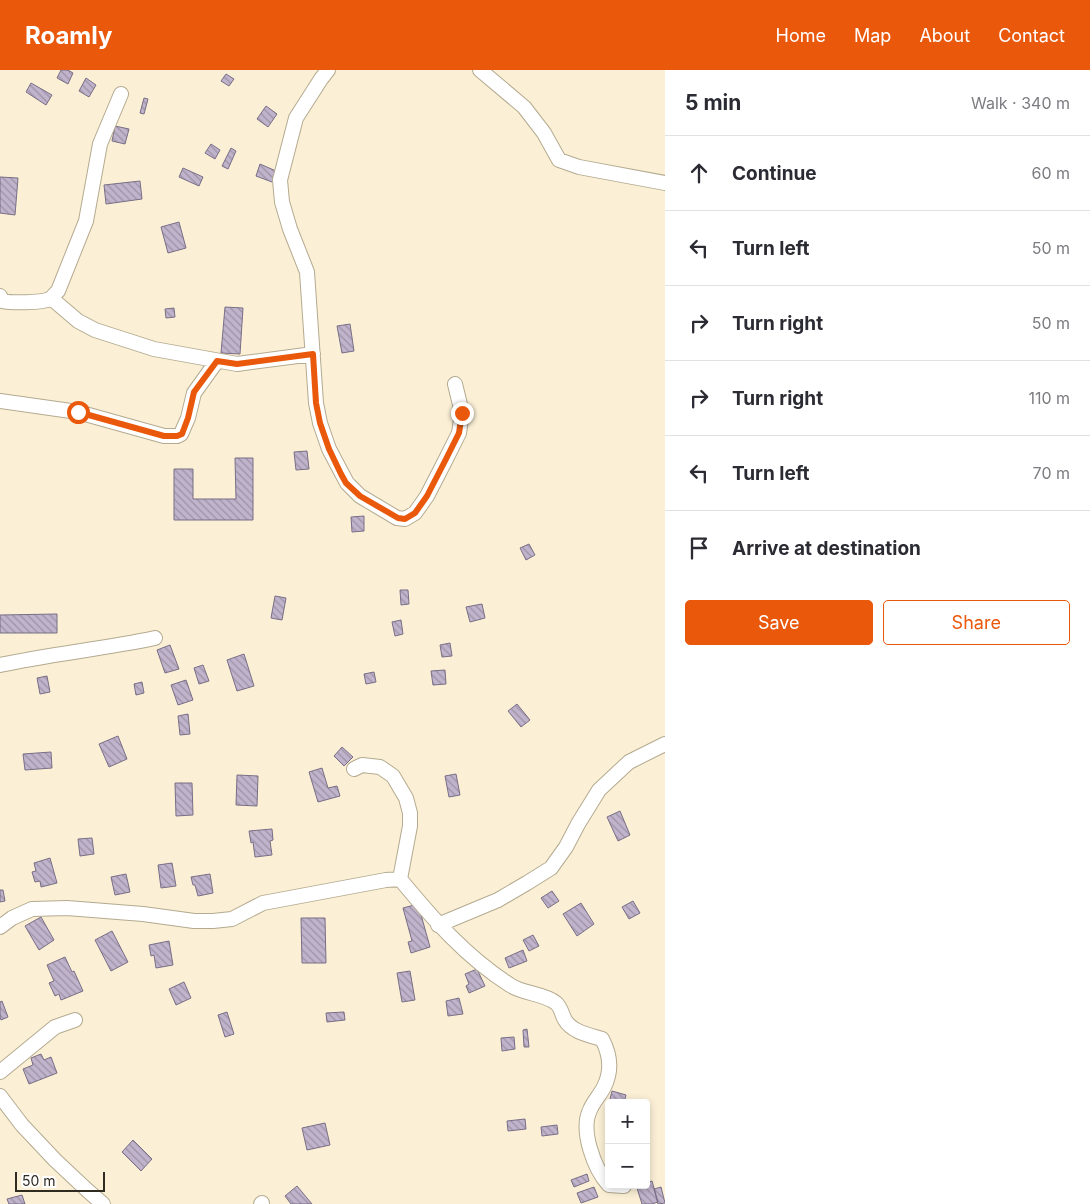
<!DOCTYPE html>
<html lang="en">
<head>
<meta charset="utf-8">
<style>
	:root { --surface:#fff; --page:#f7f7f7; --text:#2b2b33; --muted:#7c7c81; --line:#e1e1e2; --accent:#ea580c }
	body { margin:0; font-family:Inter,sans-serif; background:var(--page); color:var(--text) }
	.controls { position:absolute; right:15px; bottom:15px; display:grid; overflow:hidden; border-radius:5px; box-shadow:0 2px 8px #0003 }
	.controls button { width:45px; height:45px; display:grid; place-items:center; padding:0; border:0; border-bottom:1px solid var(--line); background:var(--surface); color:var(--text); font:25px sans-serif }
	.scale { position:absolute; left:15px; bottom:12px; width:90px; box-sizing:border-box; padding-left:5px; border:2px solid #2f2b21; border-top:0; font-size:14px; line-height:18px; white-space:nowrap; color:#2f2b21; -webkit-text-stroke:4px #fefefe; paint-order:stroke }
	.stop { position:absolute; width:15px; height:15px; margin:-11px; border:4px solid #ea580c; border-radius:50%; background:#fff }
	.stop.end { background:#ea580c; border-color:#fff; box-shadow:0 1px 5px #0008 }
	.list { margin:0; padding:0; list-style:none }
	h2 { display:flex; justify-content:space-between; align-items:center; height:65px; margin:0; padding:0 20px; font-size:21px }
	h2 small { font-size:16px; font-weight:400; color:var(--muted) }
	.list li { display:grid; grid-template-columns:32px 1fr auto; gap:15px; align-items:center; box-sizing:border-box; height:75px; padding:0 20px; border-top:1px solid var(--line) }
	.list b { display:block; font-size:19px; white-space:nowrap }
	.list em { font-size:16px; font-style:normal; color:var(--muted) }
	.actions { display:flex; gap:10px; padding:15px 20px }
	.actions a { flex:1; padding:11px 0; border:1px solid var(--accent); border-radius:5px; text-align:center; font-size:18px; color:var(--accent) }
	.actions .main { background:var(--accent); color:#fff }
	.icon { flex:none; width:28px; height:28px; fill:none; stroke:currentColor; stroke-width:2; stroke-linecap:round; stroke-linejoin:round }
	.map { position:relative; flex:none; width:665px; height:1134px; overflow:hidden }
	header { display:flex; align-items:center; gap:30px; box-sizing:border-box; height:70px; padding:0 25px; background:var(--accent); color:#fff }
	header strong { font-size:24px }
	nav { display:flex; gap:28px; margin-inline-start:auto; font-size:18px }
	main { display:flex }
	aside { flex:1; background:var(--surface) }
	.map>svg:first-child { display:block }
	.building { fill:url(#building-back-hatch); stroke:#796e85 }
	.lines { fill:none; stroke-linecap:round; stroke-linejoin:round }
	.minor-casing { stroke:#b4aa90; stroke-width:16 }
	.minor { stroke:#fff; stroke-width:14 }
	.route { stroke:#ea580c; stroke-width:6 }
</style>
</head>
<body>
<header>
<strong>Roamly</strong>
<nav><a>Home</a><a>Map</a><a>About</a><a>Contact</a></nav>
</header>
<main>
<div class="map">
<svg width="665" height="1134" viewBox="0 0 665 1134">
	<defs>
		<pattern id="building-back-hatch" width="6" height="6" patternUnits="userSpaceOnUse" patternTransform="scale(1.25)"><rect width="6" height="6" fill="#c0b3cc"/><path d="M-1 5l2 2M0 0l6 6M5-1l2 2" fill="none" stroke="#9c92a5"/></pattern>
	</defs>
	<rect width="100%" height="100%" fill="#fbf0d6"/>
	<path class="building" d="M 61,0 L 68,0 L 73,3 L 68,14 L 57,8 Z
		M 226,4 L 234,9 L 229,16 L 221,11 Z
		M 86,8 L 96,15 L 89,27 L 79,21 Z
		M 31,13 L 52,25 L 46,35 L 26,22 Z
		M 144,28 L 148,29 L 144,44 L 140,43 Z
		M 266,36 L 277,44 L 268,57 L 257,49 Z
		M 115,56 L 129,59 L 125,74 L 112,71 Z
		M 211,74 L 220,80 L 215,89 L 205,83 Z
		M 231,78 L 236,81 L 228,99 L 222,96 Z
		M 260,94 L 276,101 L 272,112 L 256,106 Z
		M 183,98 L 203,107 L 199,116 L 179,107 Z
		M 0,107 L 18,108 L 15,145 L 0,143 Z
		M 140,111 L 142,129 L 106,134 L 104,115 Z
		M 179,152 L 186,178 L 168,183 L 161,157 Z
		M 225,237 L 243,238 L 240,284 L 221,283 Z
		M 174,238 L 175,247 L 166,248 L 165,239 Z
		M 350,254 L 354,281 L 342,283 L 337,256 Z
		M 307,381 L 309,399 L 296,400 L 294,382 Z
		M 235,388 L 253,388 L 253,450 L 174,450 L 174,399 L 193,399 L 193,429 L 236,429 Z
		M 364,446 L 364,461 L 352,462 L 351,447 Z
		M 529,474 L 535,485 L 526,490 L 520,478 Z
		M 400,520 L 408,520 L 409,534 L 401,535 Z
		M 275,526 L 286,528 L 282,550 L 271,548 Z
		M 482,534 L 485,548 L 470,552 L 466,537 Z
		M 57,544 L 57,563 L 0,563 L 0,545 Z
		M 401,550 L 403,564 L 395,566 L 392,552 Z
		M 450,573 L 452,586 L 442,587 L 440,575 Z
		M 170,575 L 179,599 L 165,603 L 157,580 Z
		M 244,584 L 254,616 L 237,621 L 227,590 Z
		M 203,595 L 209,611 L 199,614 L 194,598 Z
		M 445,600 L 446,614 L 433,615 L 431,601 Z
		M 374,602 L 376,612 L 366,614 L 364,604 Z
		M 47,606 L 50,622 L 40,624 L 37,608 Z
		M 186,610 L 193,630 L 178,635 L 171,615 Z
		M 142,612 L 144,623 L 136,625 L 134,614 Z
		M 517,634 L 530,650 L 521,657 L 508,641 Z
		M 188,644 L 190,664 L 180,665 L 178,646 Z
		M 118,666 L 127,689 L 109,697 L 99,674 Z
		M 342,677 L 353,687 L 344,696 L 334,686 Z
		M 51,682 L 52,698 L 25,700 L 23,684 Z
		M 322,698 L 328,718 L 337,716 L 340,726 L 318,732 L 309,702 Z
		M 456,704 L 460,725 L 449,727 L 445,706 Z
		M 237,705 L 258,706 L 257,736 L 236,735 Z
		M 175,713 L 192,713 L 193,745 L 176,746 Z
		M 620,741 L 630,765 L 618,771 L 607,747 Z
		M 272,759 L 273,770 L 270,771 L 272,785 L 255,787 L 253,772 L 251,773 L 249,761 Z
		M 92,768 L 94,784 L 80,786 L 78,769 Z
		M 50,788 L 57,813 L 41,817 L 40,811 L 35,812 L 32,802 L 36,801 L 34,793 Z
		M 172,793 L 176,816 L 161,818 L 158,795 Z
		M 126,804 L 130,822 L 115,825 L 111,807 Z
		M 210,804 L 213,823 L 198,826 L 195,815 L 193,815 L 191,807 Z
		M 0,820 L 3,820 L 5,831 L 0,832 Z
		M 552,821 L 559,831 L 548,838 L 541,828 Z
		M 633,831 L 640,843 L 629,849 L 622,837 Z
		M 581,833 L 594,854 L 577,866 L 563,844 Z
		M 418,834 L 430,877 L 411,883 L 408,872 L 412,871 L 403,838 Z
		M 41,847 L 54,870 L 39,880 L 25,856 Z
		M 301,848 L 325,848 L 326,893 L 302,893 Z
		M 112,861 L 128,892 L 111,901 L 95,870 Z
		M 533,865 L 539,876 L 529,881 L 523,870 Z
		M 169,871 L 173,895 L 156,898 L 154,885 L 151,886 L 149,875 Z
		M 523,880 L 527,891 L 509,898 L 505,888 Z
		M 65,887 L 72,902 L 74,901 L 83,921 L 61,930 L 59,924 L 55,926 L 49,913 L 54,911 L 47,895 Z
		M 477,899 L 485,916 L 469,923 L 466,916 L 469,914 L 465,904 Z
		M 410,901 L 415,930 L 402,932 L 397,903 Z
		M 184,912 L 191,928 L 176,935 L 169,919 Z
		M 459,928 L 463,944 L 448,946 L 446,931 Z
		M 2,931 L 8,947 L 1,950 L 0,947 L 0,932 Z
		M 227,942 L 234,964 L 225,967 L 218,945 Z
		M 344,942 L 345,950 L 327,952 L 326,943 Z
		M 527,959 L 529,977 L 524,977 L 523,960 Z
		M 514,967 L 515,979 L 502,981 L 501,968 Z
		M 41,984 L 44,990 L 51,987 L 57,1003 L 29,1014 L 23,999 L 33,995 L 31,988 Z
		M 612,1021 L 626,1025 L 624,1033 L 609,1033 Z
		M 525,1049 L 526,1059 L 508,1061 L 507,1051 Z
		M 325,1053 L 330,1075 L 307,1080 L 302,1058 Z
		M 557,1055 L 558,1064 L 542,1066 L 541,1057 Z
		M 133,1070 L 152,1089 L 141,1101 L 122,1082 Z
		M 587,1104 L 589,1111 L 574,1117 L 571,1110 Z
		M 652,1111 L 658,1132 L 652,1134 L 642,1134 L 636,1115 L 646,1115 L 646,1113 Z
		M 297,1116 L 312,1134 L 291,1134 L 285,1126 Z
		M 594,1117 L 598,1127 L 581,1133 L 577,1123 Z
		M 661,1117 L 665,1133 L 658,1134 L 654,1119 Z
		M 22,1125 L 25,1134 L 9,1134 L 7,1129 Z"/>
	<g class="lines">
		<defs>
			<path id="minor" d="M 328,0 L 321,9 L 296,48 L 280,110 L 282,132 L 290,159 L 307,202 L 316,333 L 320,353 L 329,379 L 347,413 L 360,426 L 397,448 L 405,449 L 415,443 L 427,426 L 445,391 L 459,363 L 462,343 L 455,314
				M 480,0 L 524,37 L 544,63 L 559,90 L 579,97 L 665,113
				M 0,226 L 2,231 C 11,233 41,233 50,229 C 53,227 55,223 58,221 L 86,151 L 100,74 L 121,24
				M 51,228 L 78,251 L 95,260 L 154,279 L 237,294 L 313,284
				M 0,331 L 78,342 L 164,366 L 177,366 L 181,364 L 188,348 L 194,323 L 217,291
				M 0,595 C 51,584 103,579 155,568
				M 354,699 L 362,695 L 380,697 L 393,706 L 406,728 L 410,743 L 410,756 L 400,809
				M 438,855 L 498,830 L 527,813 L 551,798 L 566,777 L 578,754 L 599,720 L 629,692 L 665,674
				M 0,857 L 12,848 L 32,839 L 67,838 L 143,844 L 194,851 L 213,851 L 232,849 L 263,833 L 386,810 L 400,809 C 433,849 466,887 510,915 C 523,924 543,923 556,933 C 561,937 562,945 565,950 C 572,962 589,965 602,969 C 610,984 612,1001 604,1017 C 600,1025 593,1032 590,1040 C 580,1060 594,1099 609,1115
				M 0,1002 L 55,957 L 75,950
				M 0,1026 L 22,1055 L 55,1090 L 87,1120 L 103,1134
				M 609,1115 L 624,1116
				M 261,1134 L 262,1133"/>
		</defs>
		<use href="#minor" class="minor-casing"/>
		<use href="#minor" class="minor"/>
	</g>
	<g class="lines">
		<path class="route" d="M 78,342 L 164,366 L 177,366 L 182,364 L 188,348 L 194,322 L 217,291 L 237,294 L 313,284 L 316,333 L 320,353 L 329,379 L 341,404 L 346,413 L 360,426 L 398,448 L 405,449 L 415,443 L 427,426 L 445,391 L 459,363 L 462,343"/>
	</g>
</svg>
<div class="controls">
<button>+</button>
<button>−</button>
</div>
<div class="scale">50 m</div>
<div class="stop" style="left:78px;top:342px"></div>
<div class="stop end" style="left:462px;top:343px"></div>
</div>
<aside>
<h2>5 min<small>Walk · 340 m</small></h2>
<ul class="list">
<li><svg class="icon" aria-label="ahead" viewBox="0 0 24 24"><path d="M12 20V5M6 11l6-6 6 6"/></svg><div><b>Continue</b></div><em>60 m</em></li>
<li><svg class="icon" aria-label="left" viewBox="0 0 24 24"><path d="M17 20v-9H6M10 6l-5 5 5 5"/></svg><div><b>Turn left</b></div><em>50 m</em></li>
<li><svg class="icon" aria-label="right" viewBox="0 0 24 24"><path d="M7 20v-9h11M14 6l5 5-5 5"/></svg><div><b>Turn right</b></div><em>50 m</em></li>
<li><svg class="icon" aria-label="right" viewBox="0 0 24 24"><path d="M7 20v-9h11M14 6l5 5-5 5"/></svg><div><b>Turn right</b></div><em>110 m</em></li>
<li><svg class="icon" aria-label="left" viewBox="0 0 24 24"><path d="M17 20v-9H6M10 6l-5 5 5 5"/></svg><div><b>Turn left</b></div><em>70 m</em></li>
<li><svg class="icon" aria-label="arrive" viewBox="0 0 24 24"><path d="M6 21V4h12l-3 4 3 4H6"/></svg><div><b>Arrive at destination</b></div></li>
</ul>
<div class="actions"><a class="main">Save</a><a>Share</a></div>
</aside>
</main>
</body>
</html>
